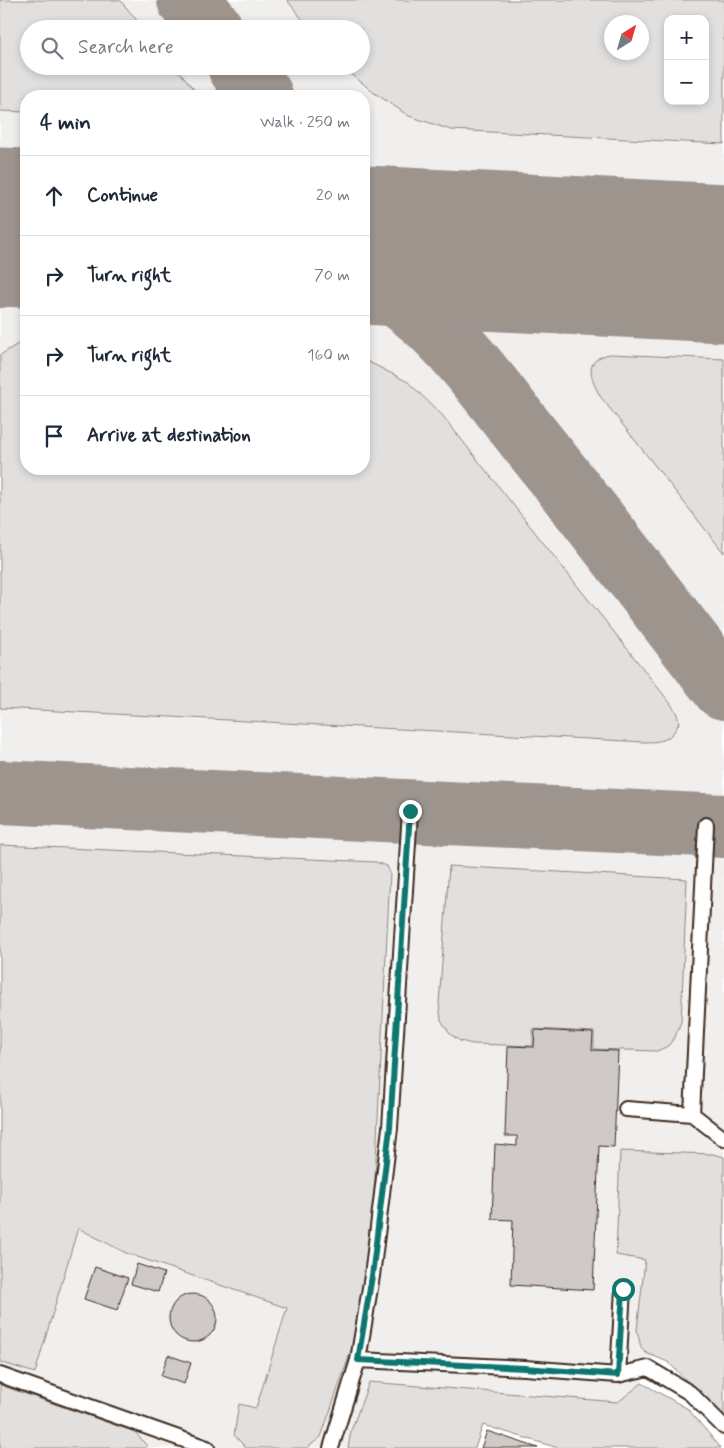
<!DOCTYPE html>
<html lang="en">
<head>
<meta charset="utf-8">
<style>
	:root { --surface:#fff; --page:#f2f2f3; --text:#1f2937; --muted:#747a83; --line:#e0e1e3 }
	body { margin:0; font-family:Mynerve,sans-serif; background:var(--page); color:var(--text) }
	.controls { position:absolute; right:15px; top:15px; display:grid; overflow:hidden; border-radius:10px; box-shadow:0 2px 8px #0003 }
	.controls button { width:45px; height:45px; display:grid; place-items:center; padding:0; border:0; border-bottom:1px solid var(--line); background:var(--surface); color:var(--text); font:25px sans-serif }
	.compass { position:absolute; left:604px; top:15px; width:45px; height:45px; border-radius:50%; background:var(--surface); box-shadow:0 2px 8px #0003; rotate:37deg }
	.stop { position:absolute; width:15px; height:15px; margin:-11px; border:4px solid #0f766e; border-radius:50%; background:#fff }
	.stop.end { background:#0f766e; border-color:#fff; box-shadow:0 1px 5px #0008 }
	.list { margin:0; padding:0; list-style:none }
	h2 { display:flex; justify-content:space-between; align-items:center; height:65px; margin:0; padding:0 20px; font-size:21px }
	h2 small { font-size:16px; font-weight:400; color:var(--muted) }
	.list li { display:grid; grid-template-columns:32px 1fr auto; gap:15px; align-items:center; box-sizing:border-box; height:80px; padding:0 20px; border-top:1px solid var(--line) }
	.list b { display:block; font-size:19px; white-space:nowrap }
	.list em { font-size:16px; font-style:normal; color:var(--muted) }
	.icon { flex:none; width:28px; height:28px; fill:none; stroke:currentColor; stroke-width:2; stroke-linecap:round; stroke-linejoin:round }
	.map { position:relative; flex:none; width:724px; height:1448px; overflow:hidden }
	.search { position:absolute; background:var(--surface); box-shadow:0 2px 8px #0003; left:20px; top:20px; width:350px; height:55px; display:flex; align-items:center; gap:12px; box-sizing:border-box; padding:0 18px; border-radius:28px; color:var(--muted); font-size:19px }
	.panel { position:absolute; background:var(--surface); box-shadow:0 2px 8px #0003; left:20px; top:90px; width:350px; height:385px; border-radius:20px }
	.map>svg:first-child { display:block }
	.built { fill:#f1efee; fill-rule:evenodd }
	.green { fill:#e2e0de; stroke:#8e857e; fill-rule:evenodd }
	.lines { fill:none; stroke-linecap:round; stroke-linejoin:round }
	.taxiway { stroke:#9d948e; stroke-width:64 }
	.runway { stroke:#9d948e; stroke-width:159 }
	.building { fill:#cfcac7; stroke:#3b2a1e }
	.service-casing { stroke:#3b2a1e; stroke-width:18 }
	.service { stroke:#fff; stroke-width:14 }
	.route { stroke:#0f766e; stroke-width:6 }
</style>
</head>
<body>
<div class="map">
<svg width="724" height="1448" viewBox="0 0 724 1448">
	<rect width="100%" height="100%" fill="#fff"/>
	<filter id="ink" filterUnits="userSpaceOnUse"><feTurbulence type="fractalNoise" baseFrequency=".02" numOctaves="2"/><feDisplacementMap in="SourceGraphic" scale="10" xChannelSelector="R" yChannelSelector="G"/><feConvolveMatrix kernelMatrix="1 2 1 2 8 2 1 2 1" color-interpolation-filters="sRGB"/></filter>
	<g filter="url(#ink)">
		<path class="built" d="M 0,0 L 724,0 L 724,1216 L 655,1353 L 642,1383 L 618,1402 L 369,1382 L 351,1431 L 348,1448 L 0,1448 ZM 668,19 L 705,19 L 705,101 L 668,101 ZM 612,22 L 642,22 L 642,52 L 612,52 ZM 29,29 L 361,29 L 361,66 L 29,66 ZM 26,96 L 364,96 L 364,469 L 26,469 Z"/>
		<path class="green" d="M 0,0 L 120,0 L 144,29 L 29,29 L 29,66 L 175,66 L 196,92 L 198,96 L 26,96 L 26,112 L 0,111 Z
			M 287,0 L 724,0 L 724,144 L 451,130 L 409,116 L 373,92 L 342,66 L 361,66 L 361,29 L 310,29 ZM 668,19 L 705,19 L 705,101 L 668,101 ZM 612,22 L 642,22 L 642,52 L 612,52 Z
			M 26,339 L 26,469 L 364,469 L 364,360 L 373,364 L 408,382 L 442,415 L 671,704 L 677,714 L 679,723 C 671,740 663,742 645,742 L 0,708 L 0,355 Z
			M 610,354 L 724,359 L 724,553 L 600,396 C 590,378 583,359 610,354 Z
			M 0,845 L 376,862 L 387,866 L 390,873 L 375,1179 L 368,1280 L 352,1348 L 321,1437 L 307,1448 L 246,1448 L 234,1435 L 239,1404 L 256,1408 L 287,1308 L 126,1253 L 78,1228 L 35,1373 L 0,1362 Z
			M 449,866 L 687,879 L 681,1022 L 675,1037 L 668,1046 L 657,1051 L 594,1049 L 594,1032 L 533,1029 L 533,1046 L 473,1044 L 460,1041 L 450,1034 L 441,1020 L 439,1004 Z
			M 620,1151 L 713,1154 L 724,1157 L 724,1419 L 668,1362 L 646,1353 L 641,1348 L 637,1330 L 645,1260 L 616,1255 Z
			M 369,1382 L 618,1402 L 642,1383 L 688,1409 L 721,1448 L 558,1448 L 483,1425 L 475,1448 L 348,1448 L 351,1431 Z
			M 0,1385 L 135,1432 L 147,1446 L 146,1448 L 0,1448 Z"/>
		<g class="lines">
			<path class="taxiway" d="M 189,0 L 211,29
				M 239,66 L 261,96
				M 364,203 C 373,209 383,216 393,221 C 450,249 517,249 579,255
				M 0,276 L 26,263
				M 364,276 C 437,310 483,381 532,442 C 597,523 660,606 724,688
				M 0,792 L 724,826"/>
			<path class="runway" d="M 0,227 L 26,228
				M 364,245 L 724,263"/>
		</g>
		<path class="building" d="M 535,1030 L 593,1033 L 592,1050 L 618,1051 L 614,1147 L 599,1146 L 593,1290 L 511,1285 L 513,1220 L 492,1219 L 495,1144 L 517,1146 L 517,1136 L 505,1136 L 508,1046 L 534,1047 Z
			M 137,1264 L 164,1273 L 158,1292 L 131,1284 Z
			M 95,1267 L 128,1278 L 117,1310 L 84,1299 Z
			M169 1318a24 24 0 1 1 48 0a24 24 0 1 1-48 0Z
			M 168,1355 L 191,1363 L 184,1384 L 161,1376 Z
			M 487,1431 L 538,1448 L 481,1448 Z"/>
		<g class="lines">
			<defs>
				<path id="service" d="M 706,825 L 692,1114 L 724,1139
					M 626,1109 L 692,1114
					M 358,1360 L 525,1368 L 618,1375 L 648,1368 L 690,1393 L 724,1427
					M 0,1375 L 207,1448
					M 618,1375 L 623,1289
					M 331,1448 L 358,1360 L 372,1276 L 390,1128 L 410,811"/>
			</defs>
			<use href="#service" class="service-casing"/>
			<use href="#service" class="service"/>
		</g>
	</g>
	<g class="lines" filter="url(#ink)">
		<path class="route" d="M 410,811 L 390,1128 L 372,1276 L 358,1360 L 525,1368 L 618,1375 L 623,1289"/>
	</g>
</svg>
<div class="controls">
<button>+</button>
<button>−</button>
</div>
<svg class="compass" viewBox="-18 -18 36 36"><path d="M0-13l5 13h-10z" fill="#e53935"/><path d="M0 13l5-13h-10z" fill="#747a83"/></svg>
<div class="stop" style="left:623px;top:1289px"></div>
<div class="stop end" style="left:410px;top:811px"></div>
<div class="search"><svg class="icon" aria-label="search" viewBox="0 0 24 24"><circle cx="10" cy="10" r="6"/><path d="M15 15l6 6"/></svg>Search here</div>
<section class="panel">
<h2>4 min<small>Walk · 250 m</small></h2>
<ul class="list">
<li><svg class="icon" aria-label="ahead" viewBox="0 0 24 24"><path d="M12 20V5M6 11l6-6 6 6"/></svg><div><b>Continue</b></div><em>20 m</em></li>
<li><svg class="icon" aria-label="right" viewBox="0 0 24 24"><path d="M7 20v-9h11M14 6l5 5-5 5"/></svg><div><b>Turn right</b></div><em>70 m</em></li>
<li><svg class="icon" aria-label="right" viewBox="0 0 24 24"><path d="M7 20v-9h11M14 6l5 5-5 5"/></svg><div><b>Turn right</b></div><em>160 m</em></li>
<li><svg class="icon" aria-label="arrive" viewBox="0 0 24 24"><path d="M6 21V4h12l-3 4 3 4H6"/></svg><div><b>Arrive at destination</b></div></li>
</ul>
</section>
</div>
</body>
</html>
